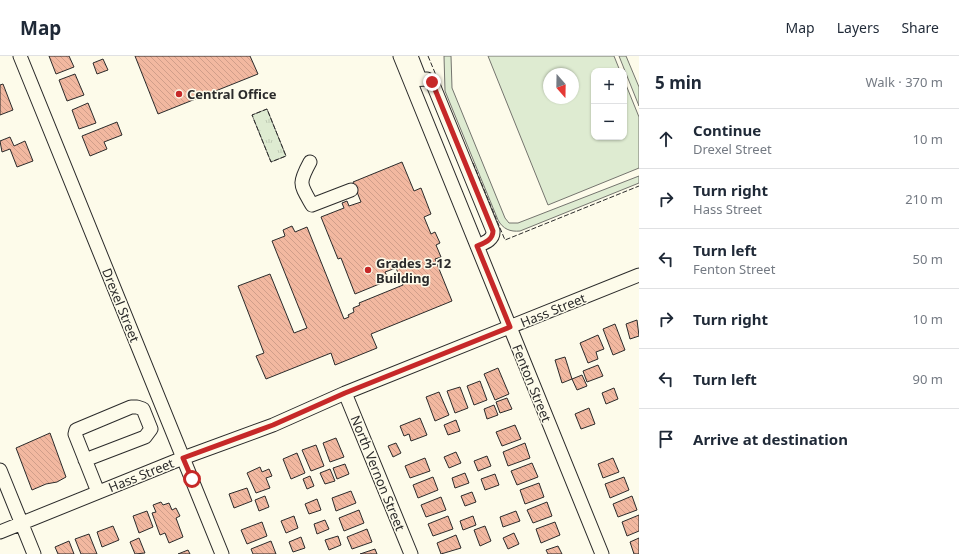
<!DOCTYPE html>
<html lang="en">
<head>
<meta charset="utf-8">
<style>
	:root { --surface:#fff; --page:#f6f6f7; --text:#1f2937; --muted:#747a83; --line:#e0e1e3 }
	body { margin:0; font-family:"Noto Sans",sans-serif; background:var(--page); color:var(--text) }
	.controls { position:absolute; right:12px; top:12px; display:grid; overflow:hidden; border-radius:8px; box-shadow:0 1px 3px #0004 }
	.controls button { width:36px; height:36px; display:grid; place-items:center; padding:0; border:0; border-bottom:1px solid var(--line); background:var(--surface); color:var(--text); font:20px sans-serif }
	.compass { position:absolute; left:543px; top:12px; width:36px; height:36px; border-radius:50%; background:var(--surface); box-shadow:0 1px 3px #0004; rotate:160deg }
	.stop { position:absolute; width:12px; height:12px; margin:-9px; border:3px solid #c62828; border-radius:50%; background:#fff }
	.stop.end { background:#c62828; border-color:#fff; box-shadow:0 1px 4px #0008 }
	.list { margin:0; padding:0; list-style:none }
	h2 { display:flex; justify-content:space-between; align-items:center; height:52px; margin:0; padding:0 16px; font-size:17px }
	h2 small { font-size:13px; font-weight:400; color:var(--muted) }
	.list li { display:grid; grid-template-columns:26px 1fr auto; gap:12px; align-items:center; box-sizing:border-box; height:60px; padding:0 16px; border-top:1px solid var(--line) }
	.list b { display:block; font-size:15px; white-space:nowrap }
	.list p { margin:0; font-size:13px; white-space:nowrap; color:var(--muted) }
	.list em { font-size:13px; font-style:normal; color:var(--muted) }
	.icon { flex:none; width:22px; height:22px; fill:none; stroke:currentColor; stroke-width:2; stroke-linecap:round; stroke-linejoin:round }
	.map { position:relative; flex:none; width:639px; height:498px; overflow:hidden }
	header { display:flex; align-items:center; gap:24px; box-sizing:border-box; height:56px; padding:0 20px; background:var(--surface); border-bottom:1px solid var(--line) }
	header strong { font-size:19px }
	nav { display:flex; gap:22px; margin-inline-start:auto; font-size:14px }
	main { display:flex }
	aside { flex:1; background:var(--surface) }
	.map>svg:first-child { display:block }
	.grass { fill:#deebd1; stroke:#74746e; fill-rule:evenodd }
	.park { fill:url(#park-tufts); stroke:#74746e }
	.building { fill:url(#building-back-hatch); stroke:#2b2b2b }
	.lines { fill:none; stroke-linecap:round; stroke-linejoin:round }
	.minor-casing { stroke:#2b2b2b; stroke-width:15 }
	.minor { stroke:#fdfbea; stroke-width:13 }
	.fence { stroke:#2b2b2b; stroke-width:1; stroke-dasharray:5 2; stroke-linecap:butt }
	.route { stroke:#c62828; stroke-width:5 }
	.poi-dot { fill:#c62828; stroke:#fdfbea; stroke-width:1.5 }
	.labels { text-anchor:middle; dominant-baseline:central; stroke-width:3; stroke-linejoin:round; paint-order:stroke }
	.poi-label { font-size:13px; font-weight:bold; fill:#2b2b2b; stroke:#fdfbea; text-anchor:start }
	.street-label { font-size:13px; fill:#2b2b2b; stroke:#fdfbea }
</style>
</head>
<body>
<header>
<strong>Map</strong>
<nav><a>Map</a><a>Layers</a><a>Share</a></nav>
</header>
<main>
<div class="map">
<svg width="639" height="498" viewBox="0 0 639 498">
	<defs>
		<pattern id="park-tufts" width="24" height="20" patternUnits="userSpaceOnUse"><rect width="24" height="20" fill="#deebd1"/><path d="M3 7l-1-3M5 7V3M7 7l1-3M15 17l-1-3M17 17v-4M19 17l1-3" fill="none" stroke="#bfcab4"/></pattern>
		<pattern id="building-back-hatch" width="6" height="6" patternUnits="userSpaceOnUse"><rect width="6" height="6" fill="#f2b8a0"/><path d="M-1 5l2 2M0 0l6 6M5-1l2 2" fill="none" stroke="#d09e8a"/></pattern>
	</defs>
	<rect width="100%" height="100%" fill="#fdfbea"/>
	<path class="grass" d="M 444,0 L 451,0 L 452,32 L 505,162 L 509,167 L 518,167 L 639,120 L 639,127 L 520,175 C 510,176 503,173 498,164 L 445,35 Z
		M 488,0 L 614,0 L 620,15 L 594,15 L 594,81 L 624,81 L 624,24 L 639,61 L 639,112 L 548,149 ZM 549,18 L 573,18 L 573,42 L 549,42 Z
		M 619,0 L 626,0 L 639,31 L 639,50 Z"/>
	<path class="park" d="M 267,53 L 286,100 L 271,106 L 252,59 Z"/>
	<path class="building" d="M 49,0 L 69,0 L 74,11 L 56,18 Z
		M 135,0 L 250,0 L 258,18 L 158,58 Z
		M 103,3 L 108,14 L 97,18 L 93,7 Z
		M 75,18 L 84,39 L 67,45 L 59,24 Z
		M 3,28 L 13,54 L 0,59 L 0,29 Z
		M 88,47 L 96,67 L 79,73 L 72,54 Z
		M 117,66 L 122,79 L 104,86 L 107,93 L 90,100 L 82,80 Z
		M 10,81 L 14,90 L 25,85 L 33,105 L 17,111 L 10,93 L 2,96 L 0,85 Z
		M 402,106 L 414,135 L 421,132 L 431,158 L 424,161 L 431,178 L 435,176 L 440,187 L 436,189 L 441,201 L 435,203 L 452,245 L 371,278 L 377,292 L 335,309 L 331,297 L 266,323 L 256,300 L 264,297 L 238,230 L 270,218 L 294,277 L 307,272 L 272,185 L 285,180 L 283,174 L 292,170 L 295,176 L 307,171 L 344,263 L 349,261 L 348,259 L 354,256 L 353,252 L 360,249 L 359,247 L 403,229 L 396,212 L 385,216 L 389,224 L 355,238 L 341,202 L 338,203 L 321,161 L 344,152 L 342,147 L 347,145 L 349,150 L 361,146 L 353,126 Z
		M 637,264 L 639,280 L 630,283 L 626,268 Z
		M 615,268 L 625,294 L 613,299 L 603,273 Z
		M 598,279 L 604,293 L 596,296 L 598,303 L 588,307 L 580,287 Z
		M 565,301 L 572,323 L 562,327 L 555,304 Z
		M 598,309 L 603,320 L 587,326 L 583,315 Z
		M 498,312 L 509,338 L 495,344 L 484,318 Z
		M 582,319 L 587,330 L 577,334 L 572,323 Z
		M 480,325 L 487,344 L 474,349 L 467,330 Z
		M 460,331 L 468,352 L 455,357 L 447,335 Z
		M 614,332 L 618,343 L 606,348 L 602,337 Z
		M 439,336 L 449,359 L 435,365 L 426,341 Z
		M 507,342 L 512,353 L 500,357 L 496,346 Z
		M 494,349 L 498,359 L 487,363 L 484,353 Z
		M 589,352 L 595,368 L 581,373 L 575,358 Z
		M 420,362 L 427,379 L 411,385 L 409,378 L 404,380 L 400,370 Z
		M 456,364 L 460,375 L 448,379 L 444,369 Z
		M 515,369 L 521,383 L 502,390 L 496,376 Z
		M 50,377 L 66,421 L 57,426 L 46,428 L 32,434 L 16,392 Z
		M 336,382 L 344,401 L 330,406 L 323,387 Z
		M 396,387 L 401,397 L 393,401 L 388,390 Z
		M 525,387 L 530,402 L 508,410 L 503,396 Z
		M 316,389 L 324,410 L 311,415 L 302,394 Z
		M 456,396 L 461,407 L 449,412 L 444,401 Z
		M 297,397 L 305,417 L 291,423 L 283,403 Z
		M 487,400 L 491,410 L 478,415 L 474,405 Z
		M 425,402 L 430,415 L 410,422 L 405,410 Z
		M 613,402 L 619,416 L 603,422 L 598,408 Z
		M 532,407 L 538,421 L 517,429 L 511,415 Z
		M 345,408 L 349,418 L 337,423 L 333,412 Z
		M 260,411 L 262,416 L 269,413 L 272,420 L 266,422 L 270,432 L 256,437 L 247,417 Z
		M 330,413 L 335,425 L 325,428 L 320,417 Z
		M 465,417 L 469,427 L 455,432 L 452,422 Z
		M 495,418 L 499,429 L 485,434 L 481,423 Z
		M 310,420 L 314,430 L 307,433 L 303,423 Z
		M 433,421 L 438,434 L 418,442 L 413,429 Z
		M 624,421 L 629,434 L 610,442 L 605,428 Z
		M 539,427 L 544,441 L 525,448 L 520,434 Z
		M 247,432 L 252,445 L 234,452 L 229,438 Z
		M 351,435 L 356,447 L 336,455 L 332,442 Z
		M 472,436 L 476,446 L 465,450 L 461,440 Z
		M 265,440 L 269,451 L 259,455 L 255,444 Z
		M 632,440 L 637,454 L 618,461 L 613,448 Z
		M 441,441 L 446,454 L 426,461 L 421,449 Z
		M 317,443 L 321,454 L 309,458 L 305,448 Z
		M 161,446 L 163,449 L 169,447 L 172,454 L 176,452 L 180,460 L 176,462 L 183,481 L 169,487 L 165,477 L 160,479 L 152,457 L 156,456 L 153,449 Z
		M 547,446 L 552,460 L 533,467 L 527,454 Z
		M 359,454 L 364,467 L 344,475 L 339,462 Z
		M 147,455 L 153,471 L 139,477 L 133,460 Z
		M 516,455 L 520,465 L 503,471 L 500,461 Z
		M 639,459 L 639,475 L 627,480 L 622,466 Z
		M 294,460 L 298,472 L 286,477 L 281,465 Z
		M 448,460 L 453,473 L 433,480 L 428,468 Z
		M 473,460 L 476,469 L 463,474 L 460,465 Z
		M 325,464 L 329,473 L 317,478 L 314,468 Z
		M 262,466 L 267,480 L 247,488 L 241,474 Z
		M 555,466 L 560,479 L 541,487 L 536,473 Z
		M 113,470 L 119,484 L 102,491 L 97,476 Z
		M 485,470 L 491,485 L 480,490 L 474,474 Z
		M 367,473 L 372,486 L 352,493 L 347,481 Z
		M 514,477 L 519,488 L 508,493 L 503,482 Z
		M 89,478 L 97,498 L 81,498 L 75,483 Z
		M 456,479 L 461,492 L 441,498 L 437,487 Z
		M 338,480 L 341,489 L 329,494 L 325,484 Z
		M 301,481 L 305,492 L 293,496 L 289,486 Z
		M 139,482 L 145,497 L 135,498 L 130,486 Z
		M 639,482 L 639,498 L 634,498 L 630,486 Z
		M 69,485 L 74,498 L 58,498 L 55,491 Z
		M 271,485 L 276,498 L 253,498 L 251,493 Z
		M 558,490 L 562,498 L 548,498 L 546,494 Z
		M 375,493 L 377,498 L 360,498 Z
		M 188,494 L 190,498 L 178,498 Z"/>
	<g class="lines">
		<defs>
			<path id="minor" d="M 20,0 L 222,498
				M 400,0 L 602,498
				M 411,0 L 420,23
				M 410,24 L 427,23 L 432,26 L 493,175 C 494,184 484,187 477,190
				M 310,106 C 298,128 300,128 312,149 L 351,134
				M 345,337 L 411,498
				M 85,404 L 145,381 L 151,373 L 143,353 L 137,351 L 131,351 L 76,374 L 75,378 L 98,436
				M 0,414 L 34,498
				M 0,476 L 183,402 L 273,369 L 345,337 L 639,219"/>
		</defs>
		<use href="#minor" class="minor-casing"/>
		<use href="#minor" class="minor"/>
		<path class="fence" d="M 428,0 L 438,24
			M 253,61 L 252,59 L 267,53 L 286,100 L 271,106 L 254,64
			M 473,107 L 505,184 L 639,130"/>
	</g>
	<g class="lines">
		<path class="route" d="M 192,423 L 183,402 L 273,369 L 345,337 L 510,271 L 477,190 C 484,187 493,184 493,175 L 432,26"/>
	</g>
	<g class="poi-dot">
		<circle cx="179" cy="38" r="4"/>
		<circle cx="368" cy="214" r="4"/>
	</g>
	<g class="labels">
		<g class="poi-label">
			<text x="187" y="38">Central Office</text>
			<text x="376" y="207">Grades 3-12<tspan x="376" dy="15">Building</tspan></text>
		</g>
		<g class="street-label">
			<text transform="translate(121 249) rotate(68)">Drexel Street</text>
			<text transform="translate(553 254) rotate(-22)">Hass Street</text>
			<text transform="translate(532 327) rotate(68)">Fenton Street</text>
			<text transform="translate(378 417) rotate(68)">North Vernon Street</text>
			<text transform="translate(141 419) rotate(-22)">Hass Street</text>
		</g>
	</g>
</svg>
<div class="controls">
<button>+</button>
<button>−</button>
</div>
<svg class="compass" viewBox="-18 -18 36 36"><path d="M0-13l5 13h-10z" fill="#e53935"/><path d="M0 13l5-13h-10z" fill="#747a83"/></svg>
<div class="stop" style="left:192px;top:423px"></div>
<div class="stop end" style="left:432px;top:26px"></div>
</div>
<aside>
<h2>5 min<small>Walk · 370 m</small></h2>
<ul class="list">
<li><svg class="icon" aria-label="ahead" viewBox="0 0 24 24"><path d="M12 20V5M6 11l6-6 6 6"/></svg><div><b>Continue</b><p>Drexel Street</p></div><em>10 m</em></li>
<li><svg class="icon" aria-label="right" viewBox="0 0 24 24"><path d="M7 20v-9h11M14 6l5 5-5 5"/></svg><div><b>Turn right</b><p>Hass Street</p></div><em>210 m</em></li>
<li><svg class="icon" aria-label="left" viewBox="0 0 24 24"><path d="M17 20v-9H6M10 6l-5 5 5 5"/></svg><div><b>Turn left</b><p>Fenton Street</p></div><em>50 m</em></li>
<li><svg class="icon" aria-label="right" viewBox="0 0 24 24"><path d="M7 20v-9h11M14 6l5 5-5 5"/></svg><div><b>Turn right</b></div><em>10 m</em></li>
<li><svg class="icon" aria-label="left" viewBox="0 0 24 24"><path d="M17 20v-9H6M10 6l-5 5 5 5"/></svg><div><b>Turn left</b></div><em>90 m</em></li>
<li><svg class="icon" aria-label="arrive" viewBox="0 0 24 24"><path d="M6 21V4h12l-3 4 3 4H6"/></svg><div><b>Arrive at destination</b></div></li>
</ul>
</aside>
</main>
</body>
</html>
